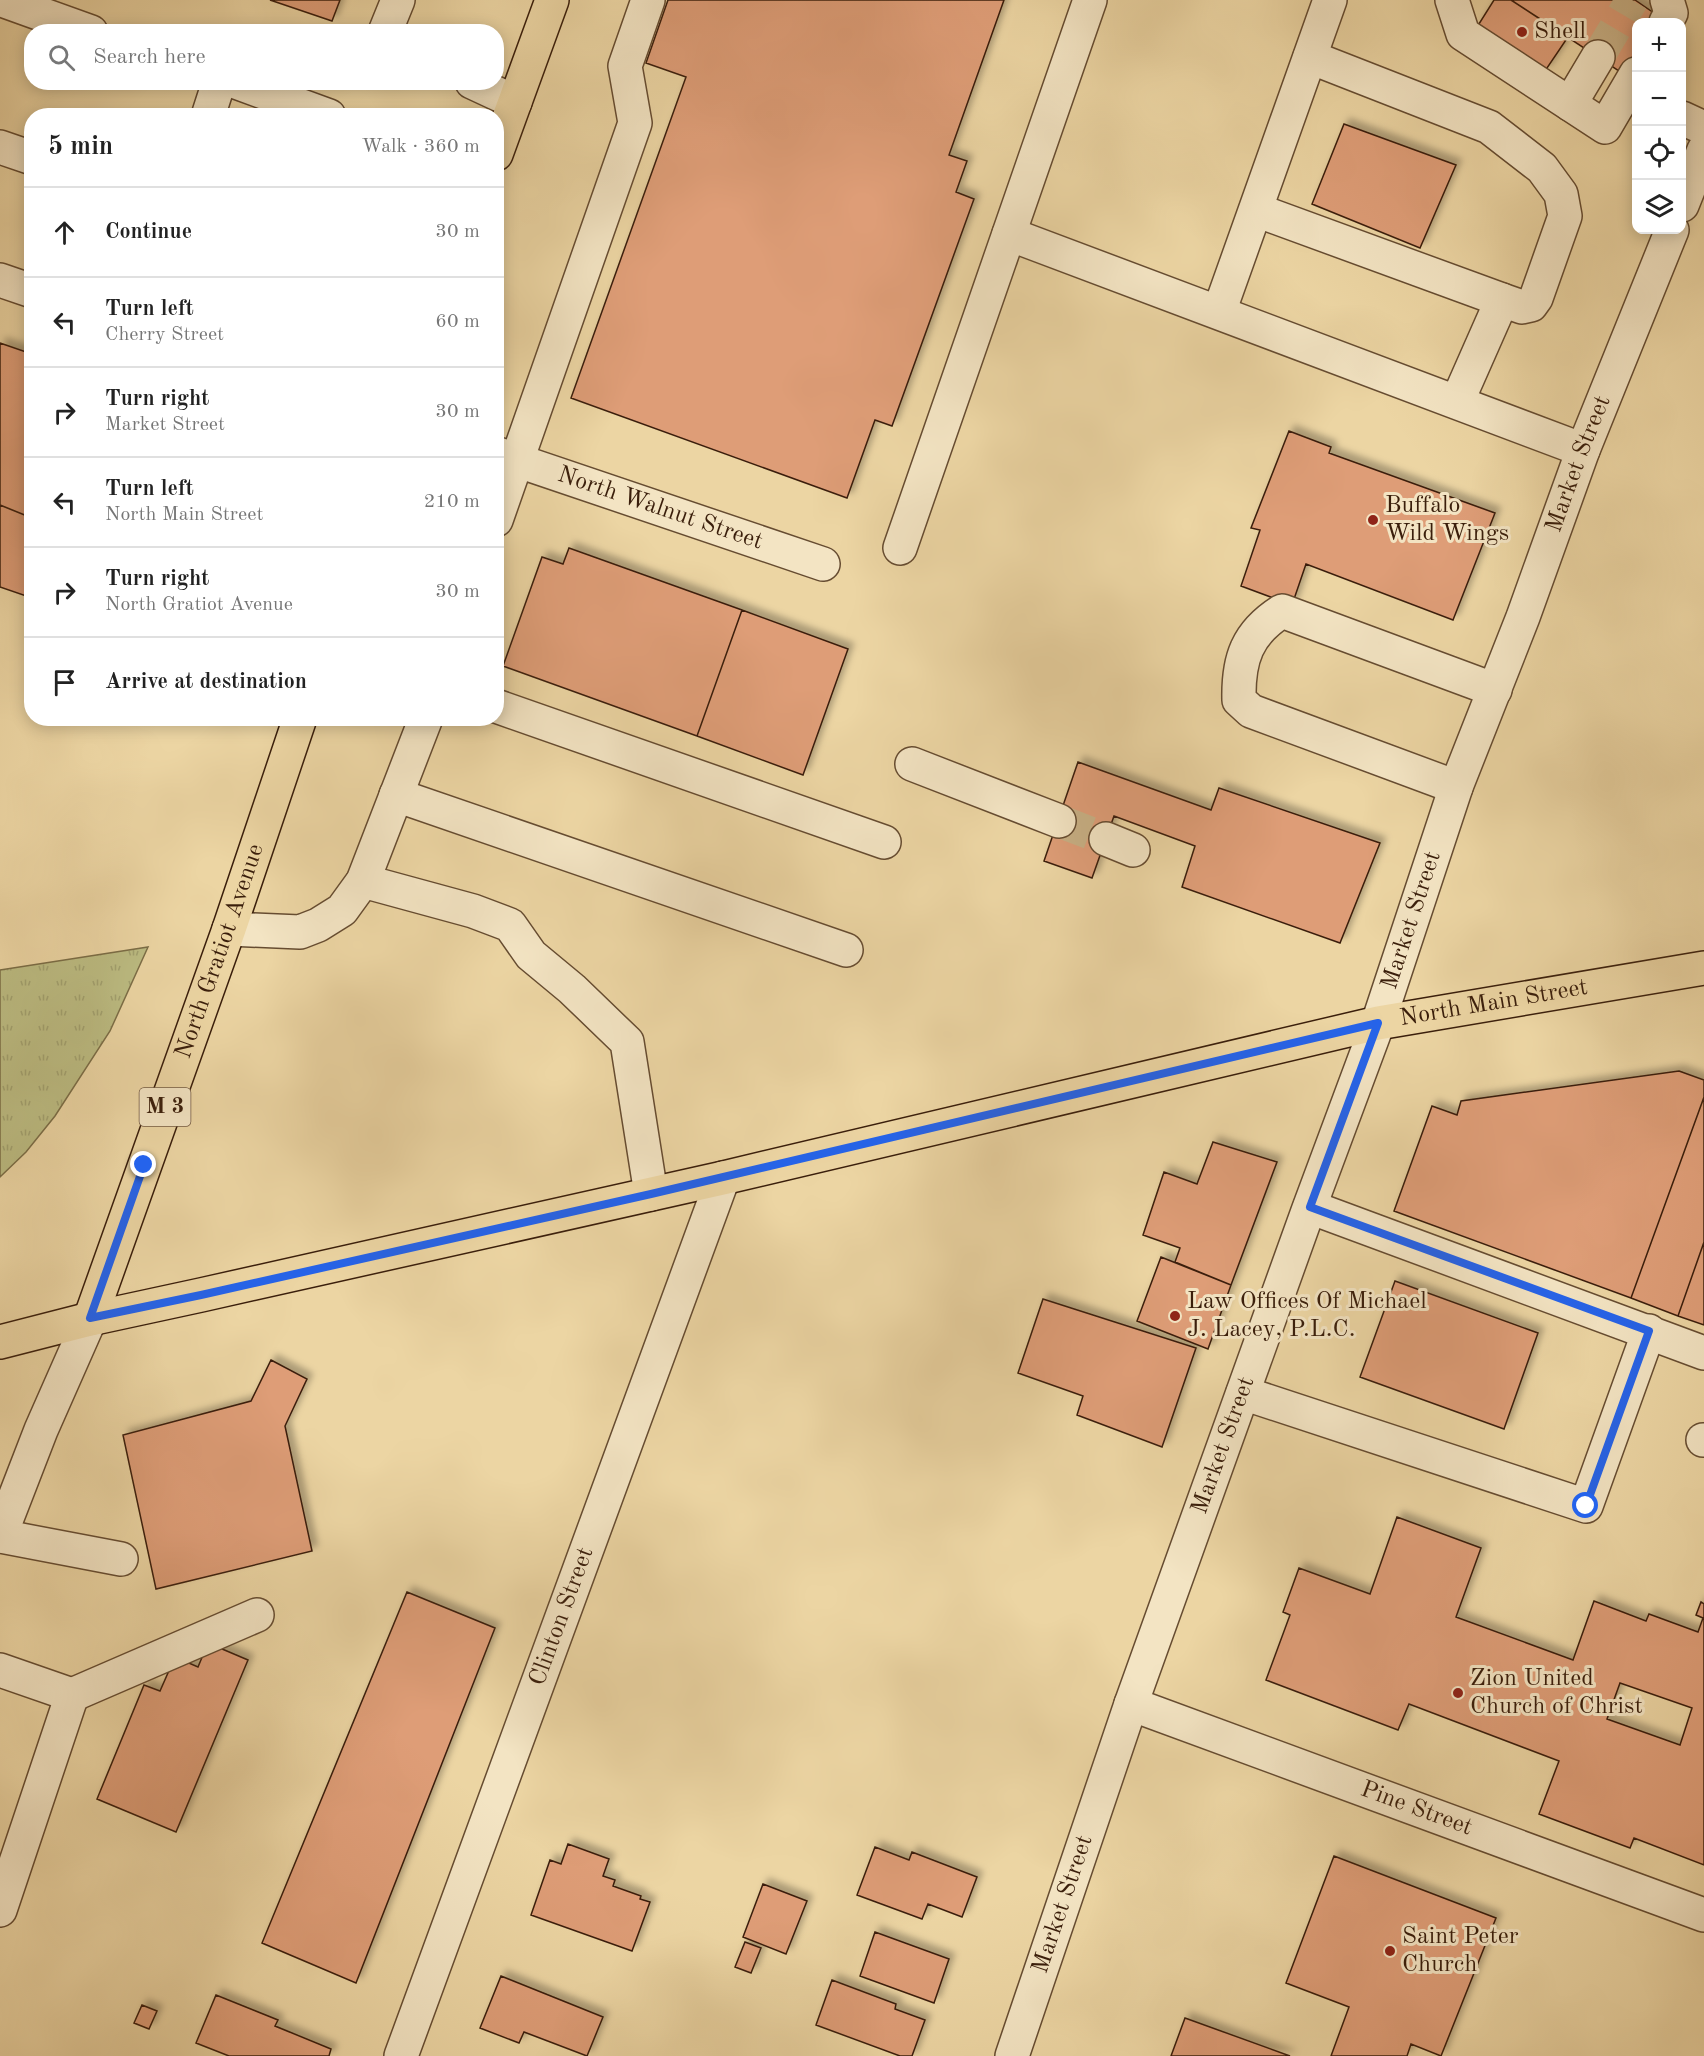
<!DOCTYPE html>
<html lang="en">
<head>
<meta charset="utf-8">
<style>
	:root { --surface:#fff; --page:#f6f6f6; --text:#222; --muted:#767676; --line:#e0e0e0 }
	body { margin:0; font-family:"Old Standard TT",serif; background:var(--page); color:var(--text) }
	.controls { position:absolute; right:18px; top:18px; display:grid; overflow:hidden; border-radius:12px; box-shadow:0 3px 15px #0003 }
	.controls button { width:54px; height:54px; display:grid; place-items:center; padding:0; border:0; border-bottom:2px solid var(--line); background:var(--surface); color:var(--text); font:30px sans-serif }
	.stop { position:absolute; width:18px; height:18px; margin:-14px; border:4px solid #2563eb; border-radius:50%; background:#fff }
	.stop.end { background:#2563eb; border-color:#fff; box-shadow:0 2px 6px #0008 }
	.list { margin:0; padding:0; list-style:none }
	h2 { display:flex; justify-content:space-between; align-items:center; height:78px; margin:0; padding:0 24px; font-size:26px }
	h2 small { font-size:20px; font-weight:400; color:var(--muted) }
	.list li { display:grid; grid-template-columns:39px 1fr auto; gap:18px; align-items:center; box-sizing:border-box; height:90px; padding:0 24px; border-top:2px solid var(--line) }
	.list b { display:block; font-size:22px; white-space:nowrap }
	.list p { margin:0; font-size:20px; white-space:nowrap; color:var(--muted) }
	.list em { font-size:20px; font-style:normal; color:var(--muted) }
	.icon { flex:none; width:33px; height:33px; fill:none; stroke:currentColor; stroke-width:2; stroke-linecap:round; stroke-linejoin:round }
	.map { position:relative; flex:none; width:1704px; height:2056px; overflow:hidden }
	.search { position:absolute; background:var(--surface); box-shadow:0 3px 15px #0003; left:24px; top:24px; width:480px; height:66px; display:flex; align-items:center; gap:15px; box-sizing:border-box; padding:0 21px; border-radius:24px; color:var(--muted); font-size:22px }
	.panel { position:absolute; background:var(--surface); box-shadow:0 3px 15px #0003; left:24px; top:108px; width:480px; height:618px; border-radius:24px }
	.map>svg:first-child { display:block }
	.park { fill:url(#park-tufts); stroke:#7b6d46; stroke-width:1.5 }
	.building { fill:#de9d77; stroke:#3a1e0b; stroke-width:1.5; fill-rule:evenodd; filter:url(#shadow) }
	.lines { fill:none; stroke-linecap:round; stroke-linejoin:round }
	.minor-tunnel { stroke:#c8b085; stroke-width:33; stroke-dasharray:33 16; stroke-linecap:butt }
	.minor-casing { stroke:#664c31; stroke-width:36 }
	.major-casing { stroke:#3a1e0b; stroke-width:36 }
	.minor { stroke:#f3e4c3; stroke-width:33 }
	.major { stroke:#ecd5a3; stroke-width:33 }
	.route { stroke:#2563eb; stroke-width:8 }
	.poi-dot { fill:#8f2418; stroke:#f3e4c3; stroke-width:2 }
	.labels { text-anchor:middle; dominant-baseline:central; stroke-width:6; stroke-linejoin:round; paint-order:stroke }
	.shield { fill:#f3e4c3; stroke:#725942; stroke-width:1.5 }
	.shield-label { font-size:22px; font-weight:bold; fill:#3a1e0b }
	.poi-label { font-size:24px; fill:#3a1e0b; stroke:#f3e4c3; text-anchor:start }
	.street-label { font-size:24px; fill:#3a1e0b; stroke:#f3e4c3 }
</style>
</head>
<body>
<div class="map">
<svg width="1704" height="2056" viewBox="0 0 1704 2056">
	<defs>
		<pattern id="park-tufts" width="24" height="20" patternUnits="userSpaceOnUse" patternTransform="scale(1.5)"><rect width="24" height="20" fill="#bcbc82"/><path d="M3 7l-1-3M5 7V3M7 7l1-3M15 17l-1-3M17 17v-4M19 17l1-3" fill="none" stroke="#a2a16f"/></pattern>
		<filter id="shadow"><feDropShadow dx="5.5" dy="-5.5" stdDeviation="3" flood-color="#0004"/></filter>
	</defs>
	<rect width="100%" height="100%" fill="#ecd5a3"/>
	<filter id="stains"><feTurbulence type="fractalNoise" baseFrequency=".00333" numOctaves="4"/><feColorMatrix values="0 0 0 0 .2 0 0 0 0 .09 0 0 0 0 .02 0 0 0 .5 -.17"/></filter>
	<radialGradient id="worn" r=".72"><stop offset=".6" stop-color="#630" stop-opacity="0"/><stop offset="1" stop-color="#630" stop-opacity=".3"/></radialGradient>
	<path class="park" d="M 148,947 L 110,1031 L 55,1116 L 26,1152 L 0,1177 L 0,970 Z"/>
	<path class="building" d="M 270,0 L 340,0 L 332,21 Z
		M 668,0 L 1004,0 L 949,155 L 967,161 L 956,192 L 974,199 L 892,426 L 875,420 L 847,498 L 571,398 L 686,77 L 646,63 Z
		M 1494,0 L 1511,0 L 1568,37 L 1545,71 L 1477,27 Z
		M 1511,0 L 1635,0 L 1664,20 L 1663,22 L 1636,22 L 1636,69 L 1631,79 Z
		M 1344,124 L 1456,165 L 1420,248 L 1312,204 Z
		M 0,343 L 32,354 L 32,518 L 0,505 Z
		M 1289,431 L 1331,447 L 1329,453 L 1495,513 L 1453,620 L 1306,564 L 1292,605 L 1241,586 L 1260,530 L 1251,528 Z
		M 0,505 L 32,518 L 32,598 L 0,587 Z
		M 569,548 L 742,610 L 697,736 L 503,666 L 542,557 L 563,564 Z
		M 742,610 L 848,649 L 803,775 L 697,736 Z
		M 1078,762 L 1211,810 L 1219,788 L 1380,843 L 1340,943 L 1182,887 L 1195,846 L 1114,816 L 1092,878 L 1044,861 Z
		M 1679,1071 L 1704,1080 L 1704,1097 L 1631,1298 L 1394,1211 L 1432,1106 L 1457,1115 L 1461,1101 Z
		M 1704,1097 L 1704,1242 L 1678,1316 L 1631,1298 Z
		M 1213,1142 L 1277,1162 L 1231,1285 L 1175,1262 L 1180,1248 L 1143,1235 L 1164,1172 L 1197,1184 Z
		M 1704,1242 L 1704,1325 L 1678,1316 Z
		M 1161,1257 L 1231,1285 L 1208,1349 L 1137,1321 Z
		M 1395,1281 L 1538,1333 L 1504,1429 L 1360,1377 Z
		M 1043,1299 L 1196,1348 L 1162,1447 L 1077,1415 L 1083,1396 L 1018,1373 Z
		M 271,1360 L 307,1379 L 285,1426 L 312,1551 L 156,1589 L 123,1435 L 251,1401 Z
		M 1397,1517 L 1481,1548 L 1456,1617 L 1573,1660 L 1594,1601 L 1646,1621 L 1649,1614 L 1698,1632 L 1703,1618 L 1696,1615 L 1701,1602 L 1704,1604 L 1704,1865 L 1634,1838 L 1630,1848 L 1539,1814 L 1559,1761 L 1409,1704 L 1398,1730 L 1266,1680 L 1290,1615 L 1283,1612 L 1299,1568 L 1370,1594 ZM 1620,1683 L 1692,1708 L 1680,1745 L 1607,1719 Z
		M 407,1592 L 495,1628 L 356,1983 L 262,1943 Z
		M 208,1643 L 248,1660 L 176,1832 L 97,1799 L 144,1685 L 160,1691 L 175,1657 L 198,1667 Z
		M 568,1844 L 609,1859 L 603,1876 L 615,1880 L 613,1886 L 641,1896 L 640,1899 L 650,1902 L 632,1951 L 531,1915 L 550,1860 L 561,1864 Z
		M 875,1847 L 909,1860 L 912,1852 L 977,1877 L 962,1917 L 928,1904 L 922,1919 L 857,1895 Z
		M 1334,1856 L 1496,1918 L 1441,2056 L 1411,2044 L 1407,2056 L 1331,2056 L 1349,2007 L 1286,1983 Z
		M 763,1884 L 807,1901 L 786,1954 L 743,1937 Z
		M 875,1932 L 949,1959 L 934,2003 L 860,1976 Z
		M 745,1942 L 761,1948 L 751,1973 L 735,1967 Z
		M 501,1976 L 603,2017 L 587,2056 L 524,2032 L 519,2043 L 480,2028 Z
		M 832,1980 L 896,2004 L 895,2009 L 925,2020 L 912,2056 L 900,2056 L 816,2025 Z
		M 216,1995 L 278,2020 L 275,2026 L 331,2049 L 329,2056 L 229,2056 L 196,2043 Z
		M 142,2005 L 157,2011 L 149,2029 L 134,2023 Z
		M 1185,2018 L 1290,2056 L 1171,2056 Z"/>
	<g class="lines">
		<path class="minor-tunnel" d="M 1598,57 L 1632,0
			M 1059,821 L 1106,839"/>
		<defs>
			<g id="minor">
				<path d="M 2,0 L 91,32"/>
				<path d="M 1452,0 L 1463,34 L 1605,127 L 1636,74"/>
				<path d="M 1666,22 L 1671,13 L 1667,0"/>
				<path d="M 385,32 L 398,0"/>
				<path d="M 1310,57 L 1489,127 L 1542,168 L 1561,194 L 1565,216 L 1536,298 L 1531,305 L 1522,307 L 1502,300"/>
				<path d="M 236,82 L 329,116"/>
				<path d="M 472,82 L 515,102"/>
				<path d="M 1570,104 L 1598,57"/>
				<path d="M 208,116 L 219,82"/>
				<path d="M 1682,118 L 1704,128"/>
				<path d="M 0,147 L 32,158"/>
				<path d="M 1682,205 L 1704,150"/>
				<path d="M 1256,210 L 1502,300 L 1457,402"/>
				<path d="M 1009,234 L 1583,450"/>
				<path d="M 0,280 L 32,291"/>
				<path d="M 1219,312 L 1330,0"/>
				<path id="s1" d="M 498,454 L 823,564"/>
				<path d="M 496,520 L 635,123 L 625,66 L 648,0"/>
				<path d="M 900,548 L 1090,0"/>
				<path d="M 496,706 L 884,842"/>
				<path d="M 912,764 L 1059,821"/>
				<path d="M 1456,787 L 1251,711 L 1239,700 C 1238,659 1247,633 1282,611 L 1495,690"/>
				<path d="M 396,795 L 846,950"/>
				<path d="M 1106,839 L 1133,850"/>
				<path d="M 363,881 L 473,911 L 510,925 L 531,955 L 572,989 L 627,1042 L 651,1194"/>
				<path d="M 229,929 L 300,932 L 318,925 L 342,910 L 363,881 L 426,718"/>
				<path d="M 1310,1207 L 1704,1353"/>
				<path d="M 1243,1393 L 1586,1506 L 1649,1331"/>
				<path d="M 1703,1440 L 1704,1440"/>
				<path d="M 0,1536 L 41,1430 L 90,1319"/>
				<path d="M 0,1536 L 121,1559"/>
				<path d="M 0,1670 L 72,1695 L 0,1910"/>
				<path d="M 72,1695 L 257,1615"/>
				<path id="s2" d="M 1131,1704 L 1704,1915"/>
				<path id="s3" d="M 401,2056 L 723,1178"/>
				<path id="s4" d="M 1012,2056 L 1131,1704 L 1308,1211 L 1378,1023 L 1456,787 L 1523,617 L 1583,450 L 1672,230"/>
			</g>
			<g id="major">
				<path d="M 496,154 L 552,0"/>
				<path id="s5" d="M 90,1319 L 229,929 L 300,718"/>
				<path id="s6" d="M 0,1342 L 90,1319 L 201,1295 L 723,1178 L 1378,1023 L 1704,968"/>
			</g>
		</defs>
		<use href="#minor" class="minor-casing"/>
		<use href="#major" class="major-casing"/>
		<use href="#minor" class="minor"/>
		<use href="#major" class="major"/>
	</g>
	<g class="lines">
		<path class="route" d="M 144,1165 L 90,1318 L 201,1295 L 651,1194 L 1378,1023 L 1310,1207 L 1649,1331 L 1586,1506"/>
	</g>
	<g class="poi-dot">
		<circle cx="1522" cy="32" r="6"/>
		<circle cx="1373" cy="520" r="6"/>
		<circle cx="1175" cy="1316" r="6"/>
		<circle cx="1458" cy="1693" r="6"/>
		<circle cx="1390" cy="1951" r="6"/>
	</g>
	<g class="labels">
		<rect class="shield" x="139.5" y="1088" width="51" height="38" rx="4.5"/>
		<g class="shield-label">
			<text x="165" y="1107">M 3</text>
		</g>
		<g class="poi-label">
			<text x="1534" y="32">Shell</text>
			<text x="1385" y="506">Buffalo<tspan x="1385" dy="28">Wild Wings</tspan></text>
			<text x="1187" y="1302">Law Offices Of Michael<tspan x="1187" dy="28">J. Lacey, P.L.C.</tspan></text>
			<text x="1470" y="1679">Zion United<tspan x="1470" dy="28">Church of Christ</tspan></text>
			<text x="1402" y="1937">Saint Peter<tspan x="1402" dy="28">Church</tspan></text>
		</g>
		<g class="street-label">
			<text stroke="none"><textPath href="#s4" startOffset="1690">Market Street</textPath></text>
			<text stroke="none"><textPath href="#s1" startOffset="171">North Walnut Street</textPath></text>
			<text stroke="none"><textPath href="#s4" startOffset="1204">Market Street</textPath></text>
			<text stroke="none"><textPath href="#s5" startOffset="390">North Gratiot Avenue</textPath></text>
			<text stroke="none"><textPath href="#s6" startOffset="1532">North Main Street</textPath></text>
			<text stroke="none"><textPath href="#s4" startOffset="646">Market Street</textPath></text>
			<text stroke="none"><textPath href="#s3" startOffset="468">Clinton Street</textPath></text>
			<text stroke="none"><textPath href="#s2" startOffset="304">Pine Street</textPath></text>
			<text stroke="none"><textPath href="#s4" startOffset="160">Market Street</textPath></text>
		</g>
	</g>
	<rect width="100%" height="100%" filter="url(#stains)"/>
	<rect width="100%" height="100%" fill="url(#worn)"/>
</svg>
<div class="controls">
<button>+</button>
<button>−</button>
<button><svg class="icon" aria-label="locate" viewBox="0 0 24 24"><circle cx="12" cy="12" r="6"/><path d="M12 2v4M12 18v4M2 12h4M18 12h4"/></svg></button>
<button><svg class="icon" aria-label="layers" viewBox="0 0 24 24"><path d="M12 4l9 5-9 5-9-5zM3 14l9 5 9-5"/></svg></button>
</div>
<div class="stop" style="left:1586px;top:1506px"></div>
<div class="stop end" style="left:144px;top:1165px"></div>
<div class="search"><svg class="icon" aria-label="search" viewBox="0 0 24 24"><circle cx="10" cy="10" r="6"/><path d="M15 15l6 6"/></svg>Search here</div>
<section class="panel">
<h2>5 min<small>Walk · 360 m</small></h2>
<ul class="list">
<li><svg class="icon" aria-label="ahead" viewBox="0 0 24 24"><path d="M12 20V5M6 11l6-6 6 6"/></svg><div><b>Continue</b></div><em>30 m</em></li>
<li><svg class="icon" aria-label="left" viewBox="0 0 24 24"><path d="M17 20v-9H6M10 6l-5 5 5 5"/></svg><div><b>Turn left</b><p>Cherry Street</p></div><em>60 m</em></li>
<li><svg class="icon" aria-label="right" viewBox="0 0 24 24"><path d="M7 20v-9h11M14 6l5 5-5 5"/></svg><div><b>Turn right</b><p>Market Street</p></div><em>30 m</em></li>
<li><svg class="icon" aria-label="left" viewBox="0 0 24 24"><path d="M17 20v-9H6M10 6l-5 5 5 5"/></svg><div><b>Turn left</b><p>North Main Street</p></div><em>210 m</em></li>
<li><svg class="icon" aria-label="right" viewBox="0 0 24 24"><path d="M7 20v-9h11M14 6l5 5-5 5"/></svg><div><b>Turn right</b><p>North Gratiot Avenue</p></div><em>30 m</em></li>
<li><svg class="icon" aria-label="arrive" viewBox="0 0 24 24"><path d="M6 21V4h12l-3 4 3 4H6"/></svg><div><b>Arrive at destination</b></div></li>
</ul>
</section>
</div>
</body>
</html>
